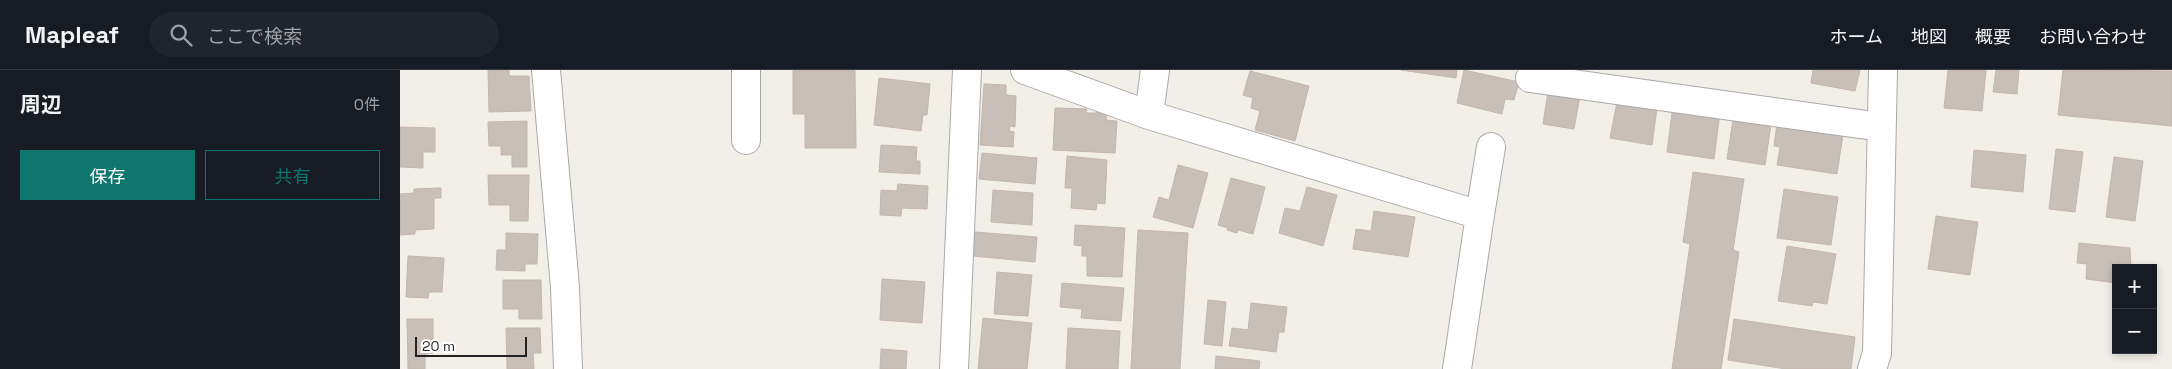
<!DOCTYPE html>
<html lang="ja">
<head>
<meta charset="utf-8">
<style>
	:root { --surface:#171b24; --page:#20242c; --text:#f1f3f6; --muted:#9ea1a6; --line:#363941; --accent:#0f766e }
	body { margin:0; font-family:"Space Grotesk","Noto Sans JP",sans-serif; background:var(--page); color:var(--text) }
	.controls { position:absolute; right:15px; bottom:15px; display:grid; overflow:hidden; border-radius:0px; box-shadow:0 2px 8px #0003 }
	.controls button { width:45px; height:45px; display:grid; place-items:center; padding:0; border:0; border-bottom:1px solid var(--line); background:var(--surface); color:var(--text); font:25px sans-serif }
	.scale { position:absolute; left:15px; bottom:12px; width:112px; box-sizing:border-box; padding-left:5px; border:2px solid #222; border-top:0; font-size:14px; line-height:18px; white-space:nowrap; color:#222; -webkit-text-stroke:4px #fff; paint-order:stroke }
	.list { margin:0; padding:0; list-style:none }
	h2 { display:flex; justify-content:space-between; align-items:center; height:65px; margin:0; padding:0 20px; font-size:21px }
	h2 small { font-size:16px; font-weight:400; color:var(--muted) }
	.actions { display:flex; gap:10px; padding:15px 20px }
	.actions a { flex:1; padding:11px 0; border:1px solid var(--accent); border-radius:0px; text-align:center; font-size:18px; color:var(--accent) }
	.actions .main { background:var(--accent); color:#fff }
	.icon { flex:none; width:28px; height:28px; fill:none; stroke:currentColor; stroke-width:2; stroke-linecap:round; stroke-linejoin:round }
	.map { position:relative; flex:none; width:1772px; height:299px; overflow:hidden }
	header { display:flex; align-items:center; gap:30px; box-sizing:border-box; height:70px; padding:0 25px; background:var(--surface); border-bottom:1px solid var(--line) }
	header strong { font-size:24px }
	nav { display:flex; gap:28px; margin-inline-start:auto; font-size:18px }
	.search { width:350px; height:45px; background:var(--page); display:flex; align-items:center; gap:12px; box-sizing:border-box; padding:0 18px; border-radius:28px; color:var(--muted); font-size:19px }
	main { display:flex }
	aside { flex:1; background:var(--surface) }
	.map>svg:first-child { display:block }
	.building { fill:#c7bfb8; stroke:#c4b6ab }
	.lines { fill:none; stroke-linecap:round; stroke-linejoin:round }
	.minor-casing { stroke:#a9a9a9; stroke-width:30 }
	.minor { stroke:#fff; stroke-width:28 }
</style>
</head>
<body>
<header>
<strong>Mapleaf</strong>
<div class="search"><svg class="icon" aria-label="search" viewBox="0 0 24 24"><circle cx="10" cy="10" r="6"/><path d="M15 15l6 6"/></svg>ここで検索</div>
<nav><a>ホーム</a><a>地図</a><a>概要</a><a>お問い合わせ</a></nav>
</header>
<main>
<aside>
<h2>周辺<small>0件</small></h2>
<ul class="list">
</ul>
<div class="actions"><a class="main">保存</a><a>共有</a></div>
</aside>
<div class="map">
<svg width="1772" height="299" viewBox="0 0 1772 299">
	<rect width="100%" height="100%" fill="#f2efe9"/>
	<path class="building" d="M 88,0 L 109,0 L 109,6 L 129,6 L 131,41 L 89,42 Z
		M 393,0 L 455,0 L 456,78 L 405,78 L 405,44 L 393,44 Z
		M 1001,0 L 1057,0 L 1056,8 Z
		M 1064,0 L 1119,12 L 1114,30 L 1105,29 L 1102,44 L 1057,33 Z
		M 1413,0 L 1460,0 L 1455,21 L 1411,13 Z
		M 1548,0 L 1586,0 L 1582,41 L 1544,38 Z
		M 1596,0 L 1619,0 L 1617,24 L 1593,22 Z
		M 1663,0 L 1772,1 L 1772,56 L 1658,45 Z
		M 850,1 L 909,16 L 895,71 L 855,60 L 860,41 L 851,38 L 853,28 L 843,25 Z
		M 479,8 L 530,14 L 527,45 L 523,45 L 521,61 L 474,55 Z
		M 584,14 L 606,15 L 606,25 L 616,26 L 615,57 L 610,56 L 609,61 L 614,62 L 613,77 L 580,75 Z
		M 1149,15 L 1181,20 L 1174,59 L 1143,54 Z
		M 1217,32 L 1257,38 L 1252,75 L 1210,68 Z
		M 1273,35 L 1320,42 L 1314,89 L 1267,82 Z
		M 655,38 L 687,39 L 686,43 L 696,43 L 696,40 L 707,40 L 706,50 L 717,51 L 715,83 L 653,80 Z
		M 1333,50 L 1371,55 L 1365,95 L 1327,89 Z
		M 127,51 L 127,97 L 112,97 L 112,85 L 101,85 L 101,76 L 89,76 L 88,52 Z
		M 1377,53 L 1443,64 L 1437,104 L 1377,95 L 1380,77 L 1374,76 Z
		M 0,57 L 35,58 L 35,82 L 23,82 L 23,98 L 0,97 Z
		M 481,75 L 517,77 L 516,91 L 520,91 L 520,104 L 479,102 Z
		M 1656,79 L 1683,82 L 1675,142 L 1649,139 Z
		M 1574,80 L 1626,85 L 1623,122 L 1571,117 Z
		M 582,83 L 637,88 L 635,114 L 579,109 Z
		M 667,86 L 707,90 L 705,134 L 697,133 L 696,140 L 671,138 L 672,118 L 665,118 Z
		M 1714,87 L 1743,91 L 1735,151 L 1706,147 Z
		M 778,95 L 808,103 L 793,158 L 753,147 L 759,127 L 769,130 Z
		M 1293,102 L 1344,109 L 1333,180 L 1339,182 L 1321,299 L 1272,299 L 1290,174 L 1283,172 Z
		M 88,105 L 129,105 L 128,151 L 110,151 L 110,135 L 89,135 Z
		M 831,108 L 865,117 L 853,164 L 838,160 L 837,163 L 827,160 L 828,158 L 818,155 Z
		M 498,114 L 528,116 L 527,139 L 502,138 L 501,146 L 480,145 L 481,120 L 497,121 Z
		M 907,117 L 937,125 L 923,176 L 879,163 L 885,138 L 900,141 Z
		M 41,118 L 41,128 L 34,128 L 34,159 L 15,160 L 15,164 L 0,165 L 0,124 L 14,123 L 14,119 Z
		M 1384,119 L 1438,127 L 1431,175 L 1377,168 Z
		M 593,120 L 633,123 L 632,155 L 591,152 Z
		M 974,141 L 1015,147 L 1008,187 L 953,179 L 956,159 L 971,161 Z
		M 1536,146 L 1578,152 L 1570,205 L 1528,199 Z
		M 675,155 L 725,158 L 722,207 L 687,206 L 687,186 L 682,186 L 682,176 L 674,175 Z
		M 738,160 L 788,163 L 780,299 L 731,299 Z
		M 575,162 L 637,167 L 635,192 L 573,186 Z
		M 106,163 L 138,164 L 137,194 L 125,194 L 125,201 L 96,200 L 97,180 L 106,180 Z
		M 1679,173 L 1730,178 L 1731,198 L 1716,198 L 1716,213 L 1686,209 L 1687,194 L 1677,193 Z
		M 1387,176 L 1436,184 L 1427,234 L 1413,232 L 1412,236 L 1378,231 Z
		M 8,186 L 44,188 L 42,222 L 29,222 L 28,228 L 6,227 Z
		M 597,202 L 632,205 L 628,246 L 594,244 Z
		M 482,209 L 525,212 L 522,253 L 480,250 Z
		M 103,210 L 141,210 L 142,249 L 119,249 L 119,239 L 103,239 Z
		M 662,213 L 724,218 L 721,251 L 681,248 L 682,239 L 660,237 Z
		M 808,230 L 826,232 L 822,276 L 804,274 Z
		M 851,233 L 887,237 L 884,262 L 879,262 L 876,282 L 829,276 L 832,258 L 848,260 Z
		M 583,248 L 632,253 L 627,299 L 578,299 Z
		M 7,249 L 33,249 L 33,283 L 25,284 L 25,299 L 8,299 Z
		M 1334,249 L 1455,267 L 1451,299 L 1386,299 L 1328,290 Z
		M 106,258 L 140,258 L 141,283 L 133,283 L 134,299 L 107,299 Z
		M 668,258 L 720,261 L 718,299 L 666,299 Z
		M 481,279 L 507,281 L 506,299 L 480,299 Z
		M 816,286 L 860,291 L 859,299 L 815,299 Z"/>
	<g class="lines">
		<defs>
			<path id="minor" d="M 146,0 L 165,217 L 168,299
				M 625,0 L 749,45 L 1080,145 L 1057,299
				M 1130,8 L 1481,57
				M 749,45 L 755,0
				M 346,70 L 346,0
				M 1080,145 L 1091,77
				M 554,299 L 567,0
				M 1472,299 L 1477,283 L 1483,0"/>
		</defs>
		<use href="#minor" class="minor-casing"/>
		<use href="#minor" class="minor"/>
	</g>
</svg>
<div class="controls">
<button>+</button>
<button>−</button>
</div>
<div class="scale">20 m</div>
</div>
</main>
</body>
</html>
